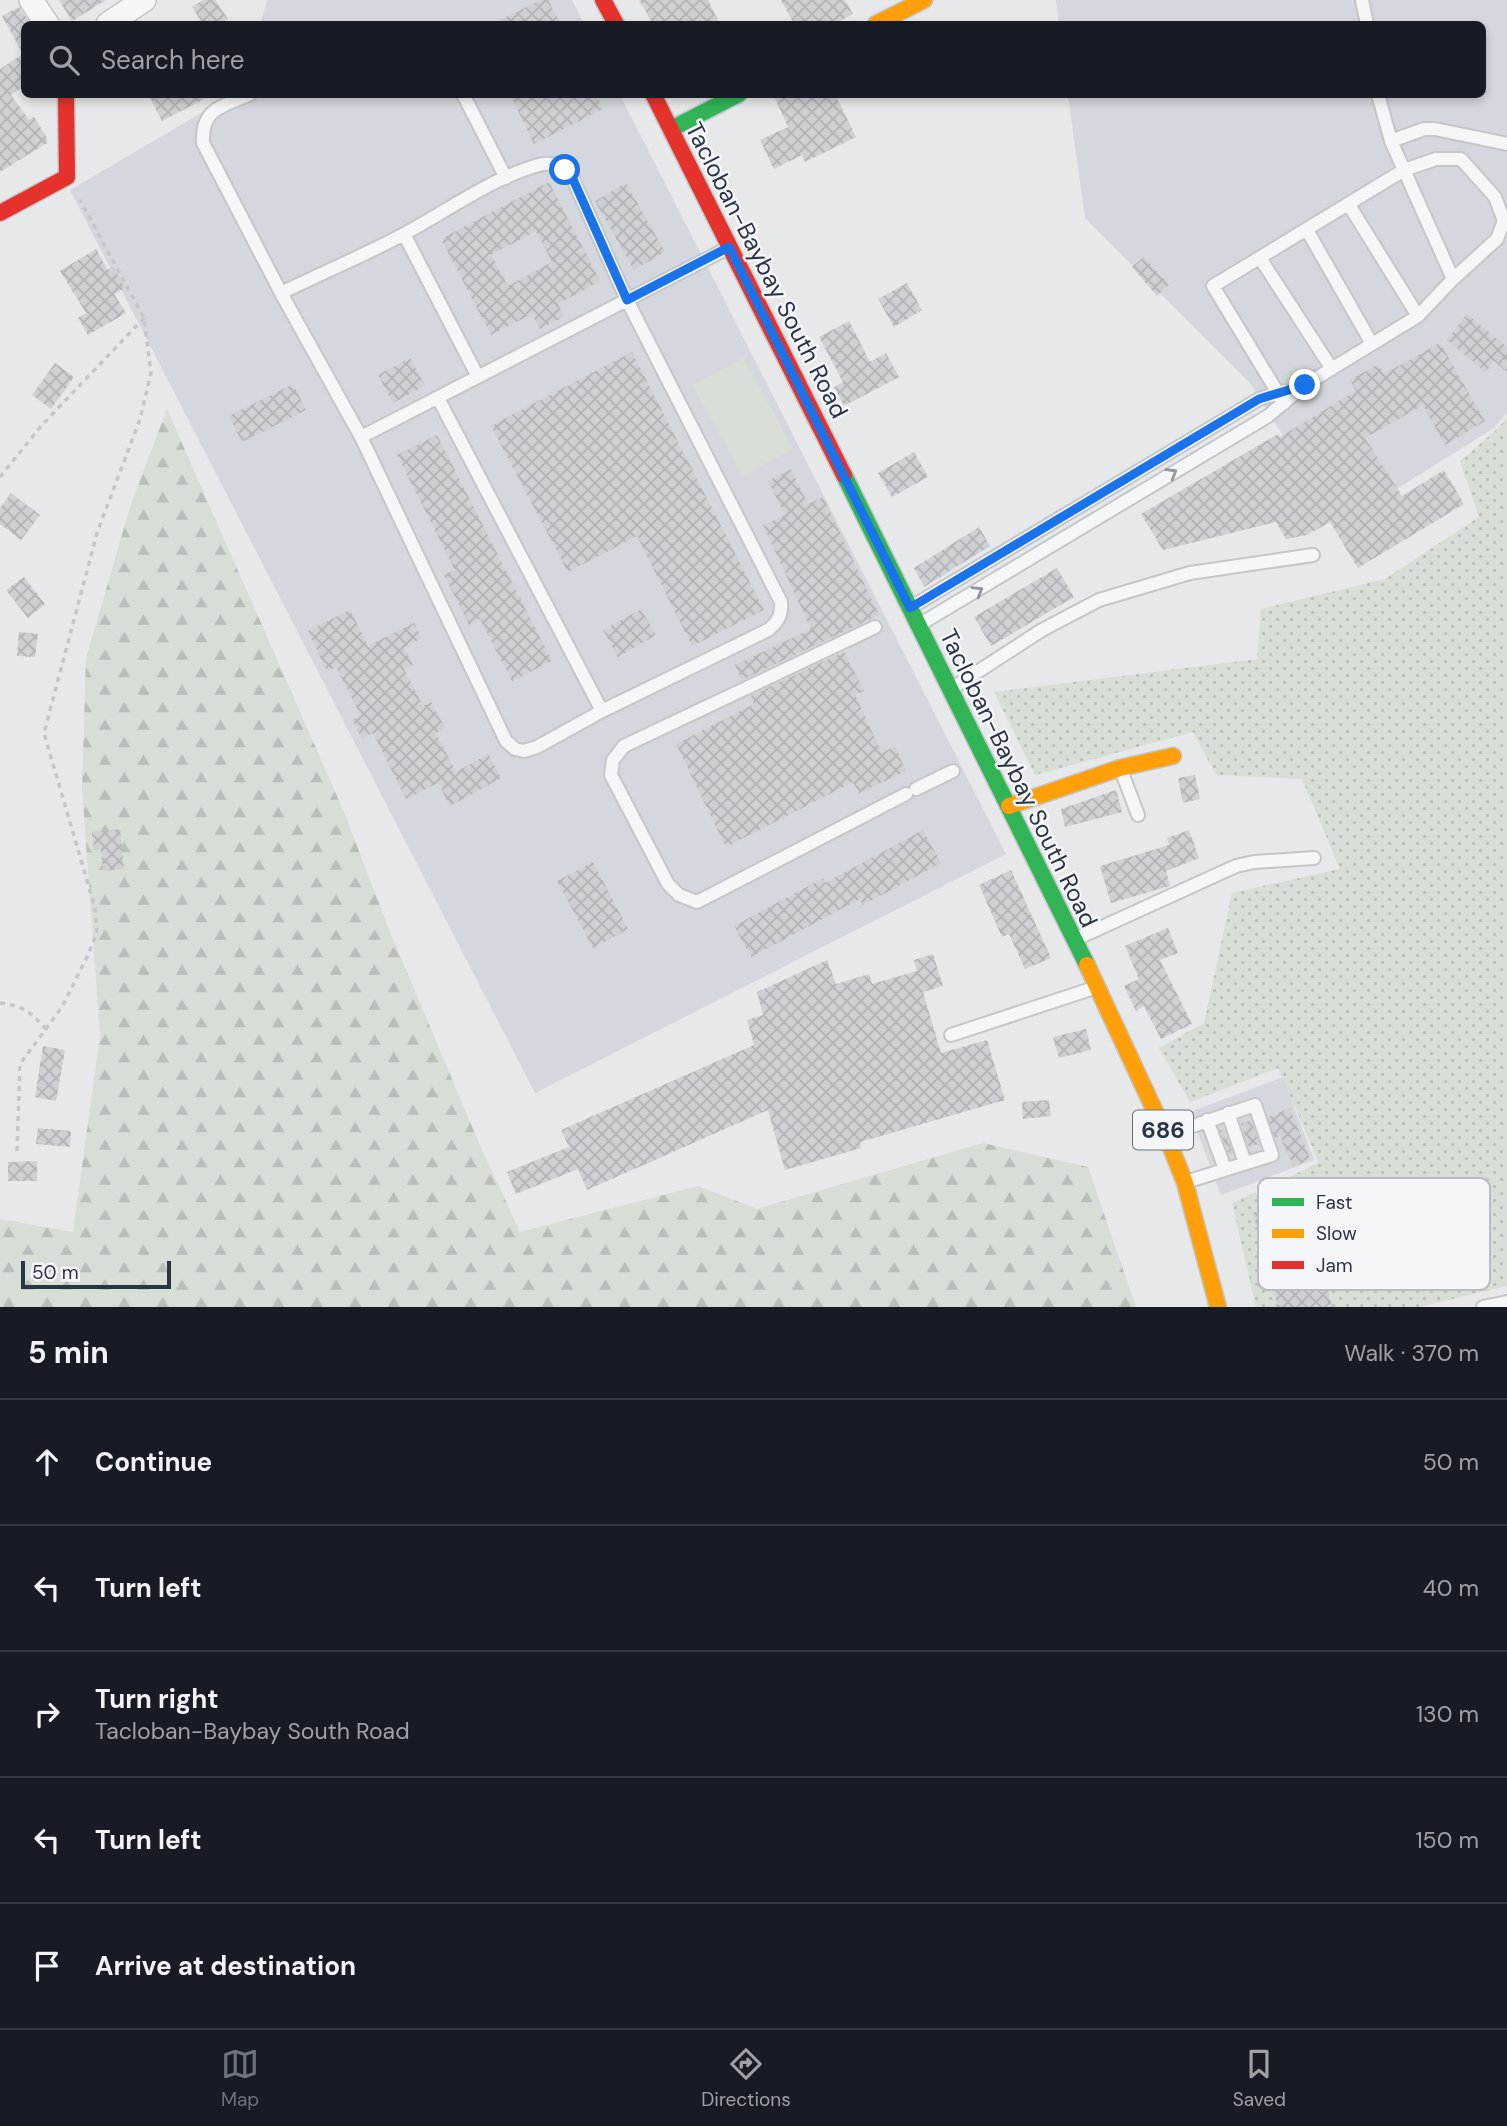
<!DOCTYPE html>
<html lang="en">
<head>
<meta charset="utf-8">
<style>
	:root { --surface:#171b24; --page:#242831; --text:#f1f3f6; --muted:#9ea1a6; --line:#363941; --accent:#6c737f }
	body { margin:0; font-family:"DM Sans",sans-serif; background:var(--page); color:var(--text) }
	.scale { position:absolute; left:21px; bottom:18px; width:150px; box-sizing:border-box; padding-left:7px; border:4px solid #2b3445; border-top:0; font-size:19px; line-height:24px; white-space:nowrap; color:#2b3445; -webkit-text-stroke:5px #f4f6f9; paint-order:stroke }
	.stop { position:absolute; width:21px; height:21px; margin:-16px; border:5px solid #1a73e8; border-radius:50%; background:#fff }
	.stop.end { background:#1a73e8; border-color:#fff; box-shadow:0 2px 7px #0008 }
	.list { margin:0; padding:0; list-style:none }
	h2 { display:flex; justify-content:space-between; align-items:center; height:91px; margin:0; padding:0 28px; font-size:30px }
	h2 small { font-size:23px; font-weight:400; color:var(--muted) }
	.list li { display:grid; grid-template-columns:46px 1fr auto; gap:21px; align-items:center; box-sizing:border-box; height:126px; padding:0 28px; border-top:2px solid var(--line) }
	.list b { display:block; font-size:26px; white-space:nowrap }
	.list p { margin:0; font-size:23px; white-space:nowrap; color:var(--muted) }
	.list em { font-size:23px; font-style:normal; color:var(--muted) }
	.icon { flex:none; width:38px; height:38px; fill:none; stroke:currentColor; stroke-width:2; stroke-linecap:round; stroke-linejoin:round }
	.map { position:relative; flex:none; width:1507px; height:1307px; overflow:hidden }
	.search { position:absolute; background:var(--surface); box-shadow:0 4px 10px #0003; left:21px; right:21px; top:21px; height:77px; display:flex; align-items:center; gap:18px; box-sizing:border-box; padding:0 24px; border-radius:10px; color:var(--muted); font-size:26px }
	.sheet { height:721px; background:var(--surface) }
	nav { display:flex; justify-content:space-around; align-items:center; box-sizing:border-box; height:98px; border-top:2px solid var(--line); background:var(--surface); font-size:19px; color:var(--muted) }
	nav a { display:grid; justify-items:center; gap:4px }
	nav .on { color:var(--accent) }
	.map>svg:first-child { display:block }
	.built { fill:#d4d7dd }
	.grass { fill:url(#grass-dots) }
	.forest { fill:url(#forest-firs) }
	.park { fill:#d6ded6 }
	.building { fill:url(#building-cross-hatch); fill-rule:evenodd }
	.lines { fill:none; stroke-linecap:round; stroke-linejoin:round }
	.lane-casing { stroke:#c4c6c8; stroke-width:16 }
	.street-casing { stroke:#c4c6c8; stroke-width:26 }
	.fast-casing { stroke:#c4c6c8; stroke-width:19 }
	.slow-casing { stroke:#c4c6c8; stroke-width:19 }
	.jam-casing { stroke:#c4c6c8; stroke-width:19 }
	.path { stroke:#c5c6ca; stroke-width:3.5; stroke-dasharray:5 5; stroke-linecap:butt }
	.lane { stroke:#f5f6f7; stroke-width:12 }
	.street { stroke:#f5f6f7; stroke-width:23 }
	.fast { stroke:#30b455; stroke-width:16 }
	.slow { stroke:#ff9f0a; stroke-width:16 }
	.jam { stroke:#e5322d; stroke-width:16 }
	.oneway { stroke:#90959e }
	.route { stroke:#1a73e8; stroke-width:9 }
	.labels { text-anchor:middle; dominant-baseline:central; stroke-width:5; stroke-linejoin:round; paint-order:stroke }
	.shield { fill:#f4f6f9; stroke:#676e7b; stroke-width:2 }
	.shield-label { font-size:23px; font-weight:bold; fill:#2b3445 }
	.street-label { font-size:24px; fill:#2b3445; stroke:#f4f6f9 }
	.key { fill:#f4f6f9; stroke:#b8bcc3; stroke-width:2 }
	.key-label { font-size:19px; fill:#2b3445 }
</style>
</head>
<body>
<div class="map">
<svg width="1507" height="1307" viewBox="0 0 1507 1307">
	<defs>
		<pattern id="grass-dots" width="8" height="8" patternUnits="userSpaceOnUse" patternTransform="scale(1.75)"><rect width="8" height="8" fill="#d6ded6"/><path d="M2 2h.1M6 6h.1" fill="none" stroke="#b8bfb9" stroke-width="1.8" stroke-linecap="round"/></pattern>
		<pattern id="forest-firs" width="22" height="20" patternUnits="userSpaceOnUse" patternTransform="scale(1.75)"><rect width="22" height="20" fill="#d6ded6"/><path d="M5 1l3.5 6h-7zM16 11l3.5 6h-7z" fill="#b8bfb9"/></pattern>
		<pattern id="building-cross-hatch" width="8" height="8" patternUnits="userSpaceOnUse" patternTransform="scale(1.75)"><rect width="8" height="8" fill="#ced0d3"/><path d="M0 0l8 8M0 8l8-8" fill="none" stroke="#b1b3b6"/></pattern>
	</defs>
	<rect width="100%" height="100%" fill="#e6e8ea"/>
	<path class="built" d="M 267,0 L 572,0 L 584,24 L 260,24 Z
		M 1056,0 L 1507,0 L 1507,413 L 1494,428 L 1339,525 L 1251,384 L 1085,218 L 1068,95 L 1482,94 L 1482,24 L 1059,24 Z
		M 232,95 L 620,95 L 1006,854 L 535,1093 L 70,190 Z
		M 1283,1077 L 1314,1160 L 1221,1195 L 1190,1112 Z"/>
	<path class="grass" d="M 1507,418 L 1507,1286 L 1419,1307 L 1256,1307 L 1232,1203 L 1319,1163 L 1278,1068 L 1190,1102 L 1159,1048 L 1204,1023 L 1232,893 L 1340,869 L 1302,779 L 1216,775 L 1193,732 L 1035,775 L 994,692 L 1257,659 L 1261,609 L 1385,579 L 1479,517 L 1460,461 L 1495,431 Z"/>
	<path class="forest" d="M 167,409 L 344,812 L 388,927 L 479,1143 L 520,1232 L 698,1186 L 757,1209 L 983,1143 L 1088,1167 L 1136,1307 L 0,1307 L 0,1219 L 73,1232 L 100,1036 L 82,788 L 86,658 L 131,504 Z"/>
	<path class="park" d="M 744,358 L 793,449 L 742,476 L 693,385 Z"/>
	<path class="building" d="M 59,0 L 106,0 L 72,21 Z
		M 203,0 L 215,0 L 228,19 L 220,24 L 203,24 L 192,7 Z
		M 541,0 L 548,0 L 561,24 L 492,24 Z
		M 639,0 L 708,0 L 720,24 L 653,24 Z
		M 781,0 L 845,0 L 853,14 L 834,24 L 794,24 Z
		M 19,7 L 31,24 L 24,24 L 24,86 L 11,95 L 29,120 L 34,117 L 47,138 L 47,143 L 0,172 L 0,69 L 23,54 L 2,16 Z
		M 148,94 L 214,94 L 162,121 Z
		M 510,94 L 596,94 L 603,109 L 534,144 Z
		M 773,94 L 835,94 L 856,137 L 805,162 L 802,155 L 774,169 L 760,140 L 788,127 Z
		M 549,182 L 600,281 L 558,304 L 564,317 L 540,329 L 532,314 L 491,335 L 441,239 ZM 536,231 L 552,262 L 508,286 L 491,255 Z
		M 626,183 L 665,252 L 634,270 L 595,201 Z
		M 96,249 L 108,270 L 113,267 L 125,288 L 114,294 L 126,313 L 88,335 L 78,318 L 86,313 L 60,271 Z
		M 1144,257 L 1169,285 L 1157,296 L 1132,267 Z
		M 907,283 L 922,310 L 894,327 L 878,299 Z
		M 1467,314 L 1507,347 L 1507,372 L 1494,361 L 1486,372 L 1447,340 Z
		M 849,321 L 870,362 L 886,353 L 899,377 L 844,406 L 834,387 L 843,382 L 819,337 Z
		M 1440,343 L 1485,421 L 1445,445 L 1423,405 L 1365,438 L 1402,496 L 1444,470 L 1464,504 L 1358,568 L 1330,522 L 1307,535 L 1286,539 L 1276,522 L 1163,550 L 1141,514 L 1278,434 L 1280,437 L 1356,391 L 1350,380 L 1378,364 L 1384,374 Z
		M 632,352 L 764,610 L 692,646 L 637,536 L 568,572 L 491,426 Z
		M 410,358 L 425,386 L 393,403 L 378,375 Z
		M 55,363 L 74,377 L 51,409 L 32,395 Z
		M 293,384 L 306,410 L 242,442 L 229,416 Z
		M 437,435 L 552,661 L 512,681 L 480,619 L 469,625 L 444,575 L 455,570 L 397,455 Z
		M 914,452 L 928,477 L 892,497 L 878,473 Z
		M 791,469 L 808,504 L 823,497 L 879,615 L 742,680 L 735,665 L 811,629 L 763,525 L 785,515 L 768,481 Z
		M 11,493 L 40,515 L 21,540 L 0,524 L 0,508 Z
		M 979,527 L 990,546 L 924,587 L 914,568 Z
		M 1057,568 L 1074,597 L 991,646 L 974,617 Z
		M 24,577 L 45,604 L 28,618 L 6,590 Z
		M 641,609 L 656,635 L 618,657 L 603,630 Z
		M 350,610 L 368,646 L 414,623 L 422,638 L 404,647 L 413,665 L 404,669 L 423,706 L 431,702 L 445,728 L 436,733 L 456,772 L 488,754 L 501,778 L 450,806 L 438,783 L 406,799 L 373,733 L 362,739 L 352,720 L 361,716 L 336,667 L 327,671 L 308,631 Z
		M 19,632 L 38,634 L 35,657 L 17,656 Z
		M 844,652 L 864,691 L 855,695 L 882,753 L 895,746 L 906,771 L 859,793 L 853,782 L 726,847 L 676,744 L 754,704 L 750,696 Z
		M 1195,775 L 1200,799 L 1183,803 L 1178,778 Z
		M 1116,790 L 1122,812 L 1065,827 L 1061,809 Z
		M 120,829 L 124,869 L 103,871 L 101,850 L 94,850 L 92,832 Z
		M 923,830 L 941,863 L 863,905 L 860,899 L 751,957 L 734,926 L 823,878 L 825,883 Z
		M 1189,830 L 1199,858 L 1166,871 L 1170,886 L 1111,903 L 1100,866 L 1169,845 L 1167,838 Z
		M 593,862 L 628,929 L 593,948 L 557,881 Z
		M 1011,870 L 1051,958 L 1025,969 L 1009,934 L 1002,937 L 979,885 Z
		M 1168,928 L 1178,953 L 1160,960 L 1192,1024 L 1161,1039 L 1144,1006 L 1136,1011 L 1124,986 L 1139,979 L 1125,946 Z
		M 933,954 L 943,986 L 923,992 L 941,1053 L 987,1040 L 1005,1100 L 860,1142 L 861,1148 L 785,1170 L 768,1110 L 587,1190 L 578,1169 L 516,1194 L 507,1172 L 569,1147 L 561,1130 L 754,1045 L 747,1020 L 763,1015 L 757,992 L 827,960 L 836,984 L 869,974 L 872,984 L 917,971 L 914,960 Z
		M 1086,1029 L 1091,1050 L 1059,1058 L 1053,1037 Z
		M 43,1046 L 65,1050 L 56,1101 L 35,1097 Z
		M 1049,1100 L 1051,1116 L 1023,1119 L 1022,1102 Z
		M 1290,1108 L 1310,1159 L 1293,1167 L 1280,1136 L 1275,1138 L 1268,1117 Z
		M 1251,1120 L 1259,1144 L 1249,1147 L 1241,1124 Z
		M 38,1128 L 71,1131 L 70,1147 L 36,1144 Z
		M 1224,1130 L 1233,1154 L 1229,1155 L 1220,1131 Z
		M 37,1161 L 37,1181 L 8,1181 L 8,1162 Z
		M 1305,1193 L 1332,1307 L 1278,1307 L 1253,1213 Z"/>
	<g class="lines">
		<defs>
			<path id="lane" d="M 1362,0 L 1367,24
				M 250,94 C 222,107 201,108 203,143 L 281,293 L 361,437 L 506,741 L 515,749 L 524,751 L 537,747 L 602,711 L 768,630 C 778,622 782,615 781,602 L 627,300 L 572,177 C 563,168 553,161 539,165 C 494,177 448,210 406,233 C 365,255 322,273 281,293
				M 463,94 L 506,178
				M 1378,94 L 1391,141 L 1453,279
				M 1391,141 L 1424,129 L 1435,129 L 1507,144
				M 1349,205 L 1418,316
				M 1307,230 L 1372,344
				M 404,234 L 478,377
				M 1260,258 L 1332,369
				M 438,398 L 602,711
				M 361,437 L 728,248
				M 913,606 L 1259,399 L 1285,391
				M 922,623 L 1268,416 L 1305,385 L 1418,316 L 1453,279 L 1497,239 L 1504,221 L 1495,197 L 1461,159 L 1436,159 L 1404,170 L 1213,286 L 1284,403
				M 875,627 L 624,746 L 613,760 L 611,775 L 668,884 L 679,895 L 697,902 L 906,794
				M 954,687 L 1042,630 L 1099,600 L 1190,573 L 1313,555
				M 1121,770 L 1138,815
				M 916,789 L 953,771
				M 1078,938 L 1236,866 L 1254,862 L 1314,858
				M 951,1035 L 1094,988
				M 1228,1113 L 1245,1163
				M 1207,1120 L 1225,1169
				M 1169,1134 L 1255,1105 L 1272,1155 L 1189,1181
				M 1483,1307 L 1507,1302"/>
			<path id="street" d="M 31,0 L 47,24
				M 108,24 L 144,0"/>
			<path id="fast" d="M 671,129 L 739,94
				M 844,475 L 1087,965"/>
			<path id="slow" d="M 876,24 L 924,0
				M 1009,806 L 1120,768 L 1173,756
				M 1087,965 L 1166,1135 L 1185,1183 L 1218,1307"/>
			<path id="jam" d="M 603,0 L 616,24
				M 653,94 L 844,475
				M 0,213 L 67,177 L 66,94"/>
		</defs>
		<use href="#lane" class="lane-casing"/>
		<use href="#street" class="street-casing"/>
		<use href="#fast" class="fast-casing"/>
		<use href="#slow" class="slow-casing"/>
		<use href="#jam" class="jam-casing"/>
		<path class="path" d="M 0,477 L 42,425 L 144,318
			M 0,1003 C 25,1006 30,1012 47,1030
			M 17,1151 L 20,1064 L 62,1007 L 88,955 L 97,933 L 95,908 L 44,733 L 97,533 L 140,419 L 151,373 L 144,318 L 80,200"/>
		<use href="#lane" class="lane"/>
		<use href="#street" class="street"/>
		<use href="#fast" class="fast"/>
		<use href="#slow" class="slow"/>
		<use href="#jam" class="jam"/>
	</g>
	<defs><path id="oneway-chevron" d="M-2-3.5L2.5 0L-2 3.5" fill="none" stroke-width="1.6" stroke-linecap="round" stroke-linejoin="round" transform="scale(1.75)"/></defs>
	<g class="oneway">
		<use href="#oneway-chevron" transform="translate(1172 473) rotate(-31)"/>
		<use href="#oneway-chevron" transform="translate(978 591) rotate(-31)"/>
	</g>
	<g class="lines">
		<path class="route" d="M 565,170 L 572,177 L 627,300 L 729,247 L 910,608 L 1259,399 L 1305,385"/>
	</g>
	<g class="labels">
		<rect class="shield" x="1133" y="1110.5" width="60" height="39" rx="5"/>
		<g class="shield-label">
			<text x="1163" y="1130">686</text>
		</g>
		<g class="street-label">
			<text transform="translate(767 270) rotate(63)">Tacloban-Baybay South Road</text>
			<text transform="translate(1019 778) rotate(64)">Tacloban-Baybay South Road</text>
		</g>
	</g>
	<rect x="1258" y="1178" width="232" height="112" rx="10" class="key"/>
	<rect x="1272" y="1198" width="32" height="8" fill="#30b455"/>
	<rect x="1272" y="1229" width="32" height="9" fill="#ff9f0a"/>
	<rect x="1272" y="1261" width="32" height="8" fill="#e5322d"/>
	<g class="key-label">
		<text x="1316" y="1209">Fast</text>
		<text x="1316" y="1240">Slow</text>
		<text x="1316" y="1272">Jam</text>
	</g>
</svg>
<div class="scale">50 m</div>
<div class="stop" style="left:565px;top:170px"></div>
<div class="stop end" style="left:1305px;top:385px"></div>
<div class="search"><svg class="icon" aria-label="search" viewBox="0 0 24 24"><circle cx="10" cy="10" r="6"/><path d="M15 15l6 6"/></svg>Search here</div>
</div>
<section class="sheet">
<h2>5 min<small>Walk · 370 m</small></h2>
<ul class="list">
<li><svg class="icon" aria-label="ahead" viewBox="0 0 24 24"><path d="M12 20V5M6 11l6-6 6 6"/></svg><div><b>Continue</b></div><em>50 m</em></li>
<li><svg class="icon" aria-label="left" viewBox="0 0 24 24"><path d="M17 20v-9H6M10 6l-5 5 5 5"/></svg><div><b>Turn left</b></div><em>40 m</em></li>
<li><svg class="icon" aria-label="right" viewBox="0 0 24 24"><path d="M7 20v-9h11M14 6l5 5-5 5"/></svg><div><b>Turn right</b><p>Tacloban-Baybay South Road</p></div><em>130 m</em></li>
<li><svg class="icon" aria-label="left" viewBox="0 0 24 24"><path d="M17 20v-9H6M10 6l-5 5 5 5"/></svg><div><b>Turn left</b></div><em>150 m</em></li>
<li><svg class="icon" aria-label="arrive" viewBox="0 0 24 24"><path d="M6 21V4h12l-3 4 3 4H6"/></svg><div><b>Arrive at destination</b></div></li>
</ul>
</section>
<nav>
<a class="on"><svg class="icon" aria-label="map" viewBox="0 0 24 24"><path d="M3 6l6-2 6 2 6-2v14l-6 2-6-2-6 2zM9 4v14M15 6v14"/></svg>Map</a>
<a><svg class="icon" aria-label="directions" viewBox="0 0 24 24"><path d="M12 3l9 9-9 9-9-9zM9 14v-3h6M13 9l2 2-2 2"/></svg>Directions</a>
<a><svg class="icon" aria-label="saved" viewBox="0 0 24 24"><path d="M7 4h10v16l-5-4-5 4z"/></svg>Saved</a>
</nav>
</body>
</html>
